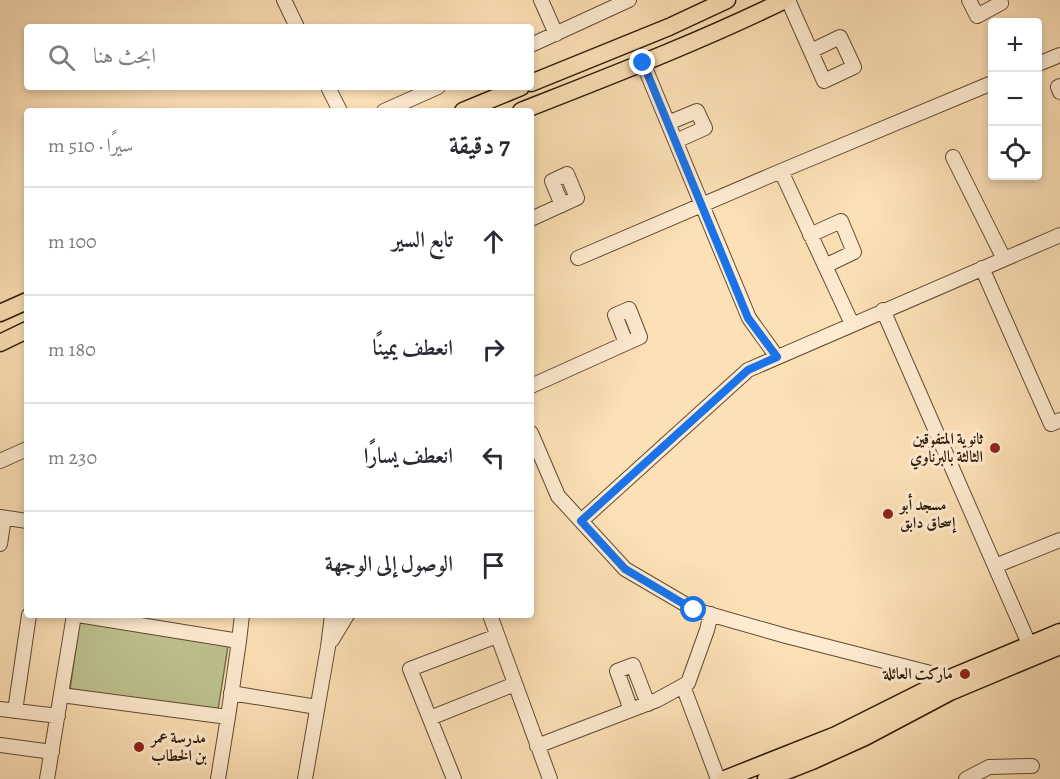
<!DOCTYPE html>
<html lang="ar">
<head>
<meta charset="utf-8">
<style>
	:root { --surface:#fff; --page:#f7f7f7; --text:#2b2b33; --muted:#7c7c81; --line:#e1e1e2 }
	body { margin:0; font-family:Alegreya,Amiri,serif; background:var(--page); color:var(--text); direction:rtl }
	.controls { position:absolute; right:18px; top:18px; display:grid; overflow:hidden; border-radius:6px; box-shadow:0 3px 9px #0003 }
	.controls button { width:54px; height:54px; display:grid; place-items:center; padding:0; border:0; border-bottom:2px solid var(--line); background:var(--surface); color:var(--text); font:30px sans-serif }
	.stop { position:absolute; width:18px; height:18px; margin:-14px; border:4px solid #1a73e8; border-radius:50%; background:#fff }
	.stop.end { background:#1a73e8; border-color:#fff; box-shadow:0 2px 6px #0008 }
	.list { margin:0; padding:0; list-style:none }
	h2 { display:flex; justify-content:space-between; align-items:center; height:78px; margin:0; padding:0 24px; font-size:26px }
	h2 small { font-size:20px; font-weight:400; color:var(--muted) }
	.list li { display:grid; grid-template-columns:39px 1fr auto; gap:18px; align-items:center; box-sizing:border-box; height:108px; padding:0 24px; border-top:2px solid var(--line) }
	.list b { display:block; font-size:22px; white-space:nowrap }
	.list em { font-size:20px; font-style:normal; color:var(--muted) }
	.icon { flex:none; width:33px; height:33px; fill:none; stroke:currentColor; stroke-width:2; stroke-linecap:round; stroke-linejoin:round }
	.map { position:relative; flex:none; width:1060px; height:779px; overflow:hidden; direction:ltr }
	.search { position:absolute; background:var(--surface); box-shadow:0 3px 9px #0003; left:24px; top:24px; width:510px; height:66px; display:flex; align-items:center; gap:15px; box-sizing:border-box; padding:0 21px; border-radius:6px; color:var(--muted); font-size:22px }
	.panel { position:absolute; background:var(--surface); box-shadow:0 3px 9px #0003; left:24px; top:108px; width:510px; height:510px; border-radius:6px; direction:rtl }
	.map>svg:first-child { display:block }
	.green { fill:#bec28f; stroke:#756e4b; stroke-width:1.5 }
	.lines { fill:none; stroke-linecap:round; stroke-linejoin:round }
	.minor-casing { stroke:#604b33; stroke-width:16 }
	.major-casing { stroke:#2c1907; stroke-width:19 }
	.minor { stroke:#feebd0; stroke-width:14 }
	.major { stroke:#fde0b6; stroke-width:16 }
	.route { stroke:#1a73e8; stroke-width:8 }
	.poi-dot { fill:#8f2418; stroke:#feebd0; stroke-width:2 }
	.labels { text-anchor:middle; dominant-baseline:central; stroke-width:6; stroke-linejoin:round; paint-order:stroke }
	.poi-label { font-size:16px; font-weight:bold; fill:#2c1907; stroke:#feebd0; text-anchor:end }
</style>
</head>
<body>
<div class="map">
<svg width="1060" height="779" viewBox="0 0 1060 779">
	<rect width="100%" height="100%" fill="#fde0b6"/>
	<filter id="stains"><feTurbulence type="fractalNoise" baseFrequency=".00333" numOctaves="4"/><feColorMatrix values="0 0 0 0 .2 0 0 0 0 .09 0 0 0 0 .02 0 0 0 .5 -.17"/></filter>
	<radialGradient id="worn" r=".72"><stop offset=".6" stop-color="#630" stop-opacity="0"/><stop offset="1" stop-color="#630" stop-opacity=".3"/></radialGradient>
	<path class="green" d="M 80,619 L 228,646 L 218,710 L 70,689 Z"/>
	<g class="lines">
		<defs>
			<path id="minor" d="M 284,0 L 297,27
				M 541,0 L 556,34
				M 788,0 L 824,81 L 854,67 L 840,37 L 811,51
				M 969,0 L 977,16 L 1001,3 L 1000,0
				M 531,45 L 629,0
				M 643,63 L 749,318 L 777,357
				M 1038,64 L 1060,55
				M 1060,86 L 1058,87 L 1060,92
				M 328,87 L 340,111
				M 384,111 L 438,87
				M 668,123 L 697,111 L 705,128 L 676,141
				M 953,157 L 1004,259
				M 781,171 L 852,324
				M 531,219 L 577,198 L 567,174 L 552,181 L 562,205
				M 810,235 L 841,221 L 854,252 L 825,266
				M 578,258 L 781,171 L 992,83
				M 982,268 L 1051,424 L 1060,420
				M 883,310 L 1029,644
				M 531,386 L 640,337 L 629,309 L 615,315 L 626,343
				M 531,433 L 558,496 L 625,569 L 695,610 L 786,636 L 950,678
				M 0,461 L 27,449
				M 0,517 L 27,521
				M 581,521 L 748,370 L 1060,235
				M 0,544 L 4,518
				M 995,566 L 1060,540
				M 490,615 L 550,779
				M 332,640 L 347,615
				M 239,641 L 242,615
				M 683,686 L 718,779
				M 231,693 L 317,707
				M 61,695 L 228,717 L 239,641 L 78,615
				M 0,709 L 58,716
				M 631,710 L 617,671 L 633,665 L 648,704
				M 15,711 L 29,615
				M 430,718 L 515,684
				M 0,745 L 52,752
				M 537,746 L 657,700 L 688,683 L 707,630 L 711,614
				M 47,779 L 74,615
				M 218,779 L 228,717
				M 305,779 L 328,647 L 332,615
				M 454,779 L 410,669 L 497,636
				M 966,779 L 989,767 L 1032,766"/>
			<path id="major" d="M 531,83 L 669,27 L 727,0
				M 463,111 L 521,87
				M 521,111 C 610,76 699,42 785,0
				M 0,313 L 27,301
				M 0,343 L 27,330
				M 725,779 L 836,735 L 950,678 L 1060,632
				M 766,779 L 812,761 L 865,737 L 950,692 L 1060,646"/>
		</defs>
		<use href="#minor" class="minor-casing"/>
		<use href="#major" class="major-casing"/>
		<use href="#minor" class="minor"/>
		<use href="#major" class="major"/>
	</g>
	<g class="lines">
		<path class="route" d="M 643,63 L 748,318 L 777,357 L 748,370 L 581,521 L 625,569 L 694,610"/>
	</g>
	<g class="poi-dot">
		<circle cx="995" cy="448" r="6"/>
		<circle cx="888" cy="514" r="6"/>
		<circle cx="965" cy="674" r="6"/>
		<circle cx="139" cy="747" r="6"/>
	</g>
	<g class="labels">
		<g class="poi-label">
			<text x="983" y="439">ثانوية المتفوقين<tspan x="983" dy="18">الثالثة بالبرناوي</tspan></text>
			<text x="900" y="505" text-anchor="start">مسجد أبو<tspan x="900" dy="18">إسحاق دابق</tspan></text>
			<text x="953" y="674">ماركت العائلة</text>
			<text x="151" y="738" text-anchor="start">مدرسة عمر<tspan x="151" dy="18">بن الخطاب</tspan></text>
		</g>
	</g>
	<rect width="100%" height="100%" filter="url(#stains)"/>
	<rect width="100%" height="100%" fill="url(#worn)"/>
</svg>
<div class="controls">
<button>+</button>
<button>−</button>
<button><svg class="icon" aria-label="locate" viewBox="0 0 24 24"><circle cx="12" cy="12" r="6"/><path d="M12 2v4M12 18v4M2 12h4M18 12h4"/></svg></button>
</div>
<div class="stop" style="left:694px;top:610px"></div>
<div class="stop end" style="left:643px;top:63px"></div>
<div class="search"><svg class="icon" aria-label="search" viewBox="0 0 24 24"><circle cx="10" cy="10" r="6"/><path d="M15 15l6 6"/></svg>ابحث هنا</div>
<section class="panel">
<h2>7 دقيقة<small>سيرًا · 510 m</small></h2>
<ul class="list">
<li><svg class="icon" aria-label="ahead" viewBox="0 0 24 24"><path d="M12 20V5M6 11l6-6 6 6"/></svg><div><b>تابع السير</b></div><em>100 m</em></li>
<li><svg class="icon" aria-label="right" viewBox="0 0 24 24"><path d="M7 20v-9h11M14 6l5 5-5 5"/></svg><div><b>انعطف يمينًا</b></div><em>180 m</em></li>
<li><svg class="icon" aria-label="left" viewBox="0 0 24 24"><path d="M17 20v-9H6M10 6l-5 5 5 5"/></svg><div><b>انعطف يسارًا</b></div><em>230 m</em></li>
<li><svg class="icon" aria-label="arrive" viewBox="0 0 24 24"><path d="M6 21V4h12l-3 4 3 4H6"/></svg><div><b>الوصول إلى الوجهة</b></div></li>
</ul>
</section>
</div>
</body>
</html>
